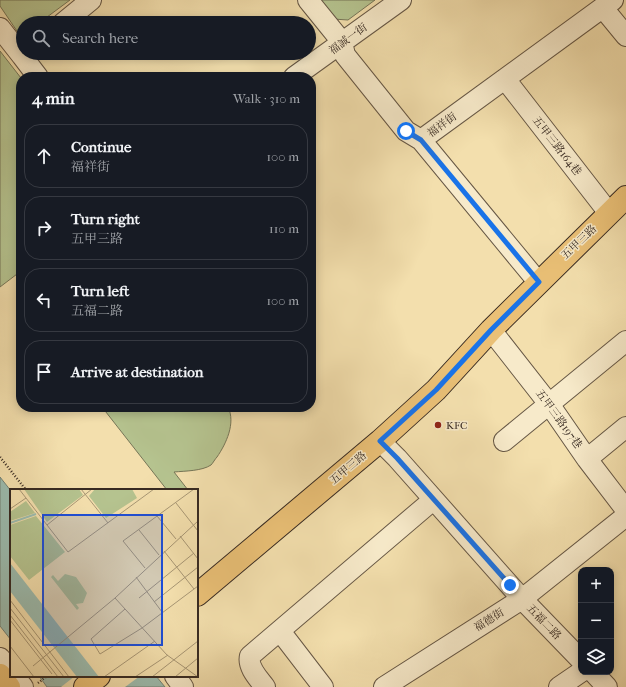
<!DOCTYPE html>
<html lang="en">
<head>
<meta charset="utf-8">
<style>
	:root { --surface:#171b24; --page:#20242c; --text:#f1f3f6; --muted:#9ea1a6; --line:#363941 }
	body { margin:0; font-family:"IM FELL French Canon","Noto Serif TC",serif; background:var(--page); color:var(--text) }
	.controls { position:absolute; right:12px; bottom:12px; display:grid; overflow:hidden; border-radius:8px; box-shadow:0 2px 10px #0003 }
	.controls button { width:36px; height:36px; display:grid; place-items:center; padding:0; border:0; border-bottom:1px solid var(--line); background:var(--surface); color:var(--text); font:20px sans-serif }
	.stop { position:absolute; width:12px; height:12px; margin:-9px; border:3px solid #1a73e8; border-radius:50%; background:#fff }
	.stop.end { background:#1a73e8; border-color:#fff; box-shadow:0 1px 4px #0008 }
	.list { margin:0; padding:0; list-style:none }
	h2 { display:flex; justify-content:space-between; align-items:center; height:52px; margin:0; padding:0 16px; font-size:17px }
	h2 small { font-size:13px; font-weight:400; color:var(--muted) }
	.list li { display:grid; grid-template-columns:26px 1fr auto; gap:12px; align-items:center; box-sizing:border-box; height:64px; margin:0 8px 8px; padding:0 8px; border:1px solid var(--line); border-radius:16px }
	.list b { display:block; font-size:15px; white-space:nowrap }
	.list p { margin:0; font-size:13px; white-space:nowrap; color:var(--muted) }
	.list em { font-size:13px; font-style:normal; color:var(--muted) }
	.icon { flex:none; width:22px; height:22px; fill:none; stroke:currentColor; stroke-width:2; stroke-linecap:round; stroke-linejoin:round }
	.map { position:relative; flex:none; width:626px; height:687px; overflow:hidden }
	.search { position:absolute; background:var(--surface); box-shadow:0 2px 10px #0003; left:16px; top:16px; width:300px; height:44px; display:flex; align-items:center; gap:10px; box-sizing:border-box; padding:0 14px; border-radius:22px; color:var(--muted); font-size:15px }
	.panel { position:absolute; background:var(--surface); box-shadow:0 2px 10px #0003; left:16px; top:72px; width:300px; height:340px; border-radius:16px }
	.map>svg:first-child { display:block }
	.green { fill:#b5c38f; stroke:#767658 }
	.water { fill:#9cbcaf; stroke:#748277 }
	.pier { fill:#f3dfad }
	.lines { fill:none; stroke-linecap:round; stroke-linejoin:round }
	.minor-casing { stroke:#665745; stroke-width:22 }
	.major-casing { stroke:#372a22; stroke-width:24 }
	.path { stroke:#372a22; stroke-width:2.5; stroke-dasharray:1 2; stroke-linecap:butt }
	.minor { stroke:#f7eaca; stroke-width:20 }
	.major { stroke:#eac076; stroke-width:22 }
	.route { stroke:#1a73e8; stroke-width:5 }
	.poi-dot { fill:#8f2418; stroke:#f7eaca; stroke-width:1.5 }
	.labels { text-anchor:middle; dominant-baseline:central; stroke-width:3; stroke-linejoin:round; paint-order:stroke }
	.street-label { font-size:11px; fill:#372a22; stroke:#f7eaca }
	.poi-label { font-size:11px; fill:#372a22; stroke:#f7eaca; text-anchor:start }
	.inset-river { fill:none; stroke:#9cbcaf; stroke-width:2 }
	.inset-road { fill:none; stroke:#a89775; stroke-width:1 }
	.view { fill:#1d4ed8; fill-opacity:0.15; stroke:#1d4ed8; stroke-width:2 }
	.inset-edge { fill:none; stroke:#372a22; stroke-width:2 }
</style>
</head>
<body>
<div class="map">
<svg width="626" height="687" viewBox="0 0 626 687">
	<rect width="100%" height="100%" fill="#f3dfad"/>
	<filter id="stains"><feTurbulence type="fractalNoise" baseFrequency=".005" numOctaves="4"/><feColorMatrix values="0 0 0 0 .2 0 0 0 0 .09 0 0 0 0 .02 0 0 0 .5 -.17"/></filter>
	<radialGradient id="worn" r=".72"><stop offset=".6" stop-color="#630" stop-opacity="0"/><stop offset="1" stop-color="#630" stop-opacity=".3"/></radialGradient>
	<path class="green" d="M 0,0 L 70,0 L 39,23 L 23,23 L 23,35 L 21,37 L 0,6 Z
		M 318,0 L 375,0 L 348,20 L 333,19 Z
		M 0,51 L 21,78 L 21,271 L 0,287 Z
		M 102,407 L 228,407 C 236,423 226,444 217,457 C 215,459 213,463 211,465 C 202,471 185,471 174,472 L 188,490 L 167,490 Z"/>
	<path class="water" d="M 0,477 L 11,491 L 11,640 L 0,626 Z
		M 39,676 L 156,676 L 165,687 L 47,687 Z"/>
	<path class="pier" d="M 75,676 L 140,676 L 125,687 L 61,687 Z"/>
	<g class="lines">
		<defs>
			<path id="minor" d="M 308,0 L 342,42 L 345,55 L 406,131 L 421,140
				M 603,8 L 626,36
				M 63,23 L 91,0
				M 0,28 L 22,56
				M 26,53 L 22,56 L 38,77
				M 294,77 L 401,0
				M 505,79 L 609,213
				M 539,283 L 421,140 L 613,0
				M 491,330 L 549,404 L 587,459 L 626,510
				M 380,441 L 397,458 L 522,599 L 581,660
				M 504,441 L 626,341
				M 587,459 L 626,427
				M 280,631 L 323,687
				M 0,658 L 11,672
				M 593,672 L 607,687
				M 14,676 L 23,687
				M 175,676 L 183,687
				M 265,687 C 259,679 247,667 250,656 L 433,500
				M 384,687 L 522,599 L 626,516
				M 559,687 L 581,672"/>
			<path id="major" d="M 197,595 L 380,441 L 436,390 L 491,330 L 626,197
				M 0,675 L 9,687
				M 85,687 L 99,676"/>
		</defs>
		<use href="#minor" class="minor-casing"/>
		<use href="#major" class="major-casing"/>
		<path class="path" d="M 0,457 L 26,490
			M 38,683 L 47,676"/>
		<use href="#minor" class="minor"/>
		<use href="#major" class="major"/>
	</g>
	<g class="lines">
		<path class="route" d="M 406,131 L 421,140 L 539,282 L 491,330 L 436,390 L 380,441 L 397,458 L 510,585"/>
	</g>
	<circle class="poi-dot" cx="438" cy="425" r="4"/>
	<g class="labels">
		<g class="street-label">
			<text transform="translate(348 39) rotate(-36)">福誠一街</text>
			<text transform="translate(442 125) rotate(-36)">福祥街</text>
			<text transform="translate(557 146) rotate(52)">五甲三路164巷</text>
			<text transform="translate(579 242) rotate(-44)">五甲三路</text>
			<text transform="translate(559 419) rotate(54)">五甲三路197巷</text>
			<text transform="translate(348 468) rotate(-40)">五甲三路</text>
			<text transform="translate(489 620) rotate(-32)">福德街</text>
			<text transform="translate(544 622) rotate(46)">五福二路</text>
		</g>
		<g class="poi-label">
			<text x="446" y="425">KFC</text>
		</g>
	</g>
	<g transform="translate(10 489)">
		<rect width="188" height="188" fill="#f3dfad"/>
		<path d="M 14,0 L 69,0 L 73,6 L 37,33 ZM 85,0 L 122,0 L 127,9 L 96,29 L 79,7 ZM 16,12 L 25,24 L 0,32 L 0,23 ZM 26,27 L 55,63 L 19,91 L 0,67 L 0,36 ZM 55,85 L 66,88 L 77,104 L 73,114 L 66,115 L 69,119 L 67,121 L 41,88 L 43,86 L 48,92 Z" fill="#b5c38f"/>
		<path d="M 0,74 L 89,188 L 67,188 L 0,102 Z" fill="#9cbcaf"/>
		<path class="inset-river" d="M 0,34 L 26,25"/>
		<path class="inset-road" d="M 9,0 L 37,36M 71,0 L 98,34M 82,0 L 37,36 L 58,63 L 144,0M 166,14 L 188,42M 0,20 L 16,9M 147,27 L 166,50M 129,41 L 149,66M 170,47 L 188,70M 154,62 L 184,100M 135,79 L 113,52 L 184,0M 126,88 L 152,123M 105,109 L 157,166 L 188,188M 129,109 L 184,64M 0,111 L 59,188M 144,113 L 188,78M 0,119 L 54,188M 115,120 L 81,150 L 90,165 L 132,139 L 188,97M 0,126 L 48,188M 0,131 L 42,185M 0,157 L 24,188M 23,177 L 105,109 L 188,32M 94,188 L 145,152M 125,188 L 158,166M 142,188 L 188,152M 165,188 L 188,169"/>
		<path class="view" d="M 33,26 L 152,26 L 152,156 L 33,156 Z"/>
		<rect width="188" height="188" class="inset-edge"/>
	</g>
	<rect width="100%" height="100%" filter="url(#stains)"/>
	<rect width="100%" height="100%" fill="url(#worn)"/>
</svg>
<div class="controls">
<button>+</button>
<button>−</button>
<button><svg class="icon" aria-label="layers" viewBox="0 0 24 24"><path d="M12 4l9 5-9 5-9-5zM3 14l9 5 9-5"/></svg></button>
</div>
<div class="stop" style="left:406px;top:131px"></div>
<div class="stop end" style="left:510px;top:585px"></div>
<div class="search"><svg class="icon" aria-label="search" viewBox="0 0 24 24"><circle cx="10" cy="10" r="6"/><path d="M15 15l6 6"/></svg>Search here</div>
<section class="panel">
<h2>4 min<small>Walk · 310 m</small></h2>
<ul class="list">
<li><svg class="icon" aria-label="ahead" viewBox="0 0 24 24"><path d="M12 20V5M6 11l6-6 6 6"/></svg><div><b>Continue</b><p>福祥街</p></div><em>100 m</em></li>
<li><svg class="icon" aria-label="right" viewBox="0 0 24 24"><path d="M7 20v-9h11M14 6l5 5-5 5"/></svg><div><b>Turn right</b><p>五甲三路</p></div><em>110 m</em></li>
<li><svg class="icon" aria-label="left" viewBox="0 0 24 24"><path d="M17 20v-9H6M10 6l-5 5 5 5"/></svg><div><b>Turn left</b><p>五福二路</p></div><em>100 m</em></li>
<li><svg class="icon" aria-label="arrive" viewBox="0 0 24 24"><path d="M6 21V4h12l-3 4 3 4H6"/></svg><div><b>Arrive at destination</b></div></li>
</ul>
</section>
</div>
</body>
</html>
